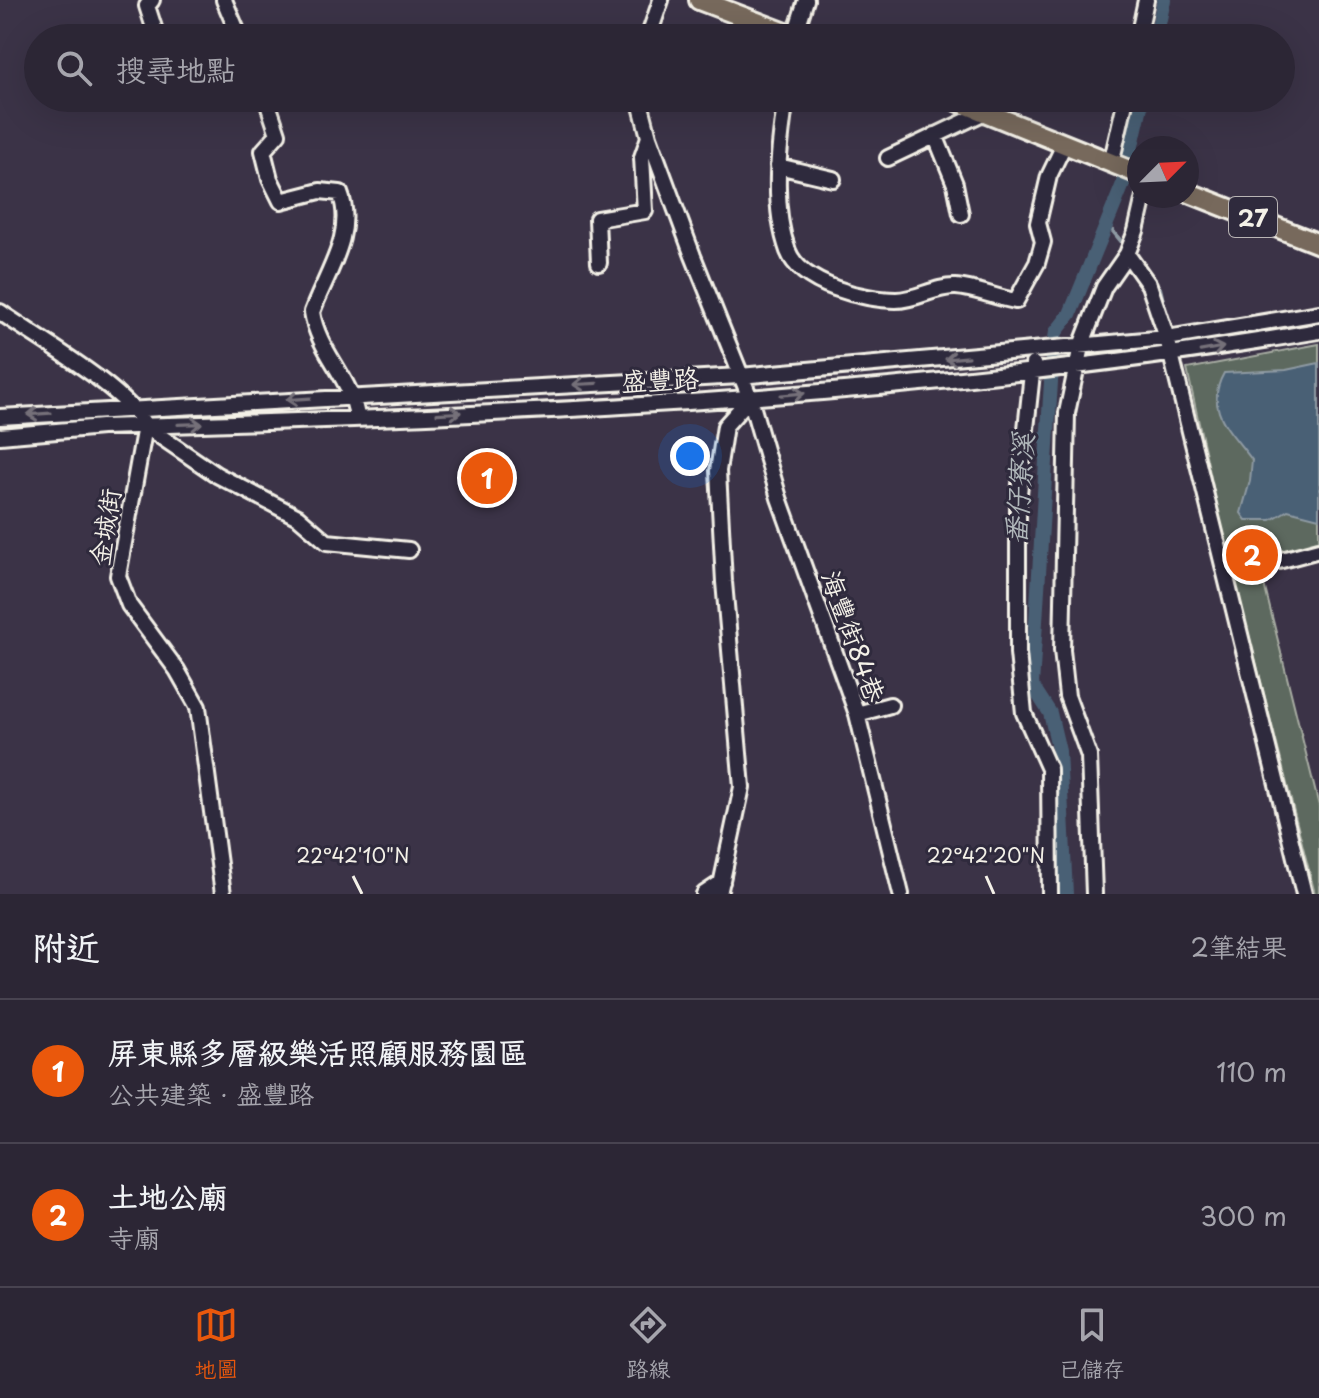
<!DOCTYPE html>
<html lang="zh-TW">
<head>
<meta charset="utf-8">
<style>
	:root { --surface:#2c2635; --page:#342e3d; --text:#f1f3f6; --muted:#a6a5ad; --line:#484350; --accent:#ea580c }
	body { margin:0; font-family:"Playpen Sans","LXGW WenKai TC",sans-serif; background:var(--page); color:var(--text) }
	.compass { position:absolute; left:1127px; top:136px; width:72px; height:72px; border-radius:50%; background:var(--surface); box-shadow:0 8px 32px #0002; rotate:66deg }
	.you { position:absolute; left:690px; top:456px; width:28px; height:28px; margin:-20px; border:6px solid #fff; border-radius:50%; background:#1a73e8; box-shadow:0 0 0 12px #1a73e833 }
	.badge { display:grid; place-items:center; width:52px; height:52px; border-radius:50%; background:var(--accent); color:#fff; font-size:26px; font-weight:700 }
	.pin { position:absolute; translate:-50% -50%; border:4px solid #fff; box-shadow:0 2px 8px #0006 }
	.list { margin:0; padding:0; list-style:none }
	h2 { display:flex; justify-content:space-between; align-items:center; height:104px; margin:0; padding:0 32px; font-size:34px }
	h2 small { font-size:26px; font-weight:400; color:var(--muted) }
	.list li { display:grid; grid-template-columns:52px 1fr auto; gap:24px; align-items:center; box-sizing:border-box; height:144px; padding:0 32px; border-top:2px solid var(--line) }
	.list b { display:block; font-size:30px; white-space:nowrap }
	.list p { margin:0; font-size:26px; white-space:nowrap; color:var(--muted) }
	.list em { font-size:26px; font-style:normal; color:var(--muted) }
	.icon { flex:none; width:44px; height:44px; fill:none; stroke:currentColor; stroke-width:2; stroke-linecap:round; stroke-linejoin:round }
	.map { position:relative; flex:none; width:1319px; height:894px; overflow:hidden }
	.search { position:absolute; background:var(--surface); box-shadow:0 8px 32px #0002; left:24px; right:24px; top:24px; height:88px; display:flex; align-items:center; gap:20px; box-sizing:border-box; padding:0 28px; border-radius:44px; color:var(--muted); font-size:30px }
	.sheet { height:392px; background:var(--surface) }
	nav { display:flex; justify-content:space-around; align-items:center; box-sizing:border-box; height:112px; border-top:2px solid var(--line); background:var(--surface); font-size:22px; color:var(--muted) }
	nav a { display:grid; justify-items:center; gap:4px }
	nav .on { color:var(--accent) }
	.map>svg:first-child { display:block }
	.green { fill:#5d695e; stroke:#a8ada3; stroke-width:2 }
	.water { fill:#4a6075; stroke:#8e9aa3; stroke-width:2 }
	.lines { fill:none; stroke-linecap:round; stroke-linejoin:round }
	.stream { stroke:#8e9aa3; stroke-width:4 }
	.canal { stroke:#4a6075; stroke-width:14 }
	.building { fill:#6c576d; stroke:#f4f1e8; stroke-width:2 }
	.minor-casing { stroke:#f4f1e8; stroke-width:20 }
	.major-casing { stroke:#f4f1e8; stroke-width:24 }
	.minor { stroke:#2f2a3d; stroke-width:14 }
	.major { stroke:#77695c; stroke-width:18 }
	.oneway { stroke:#747079 }
	.ticks { fill:none; stroke:#f4f1e8; stroke-width:3 }
	.labels { text-anchor:middle; dominant-baseline:central; stroke-width:6; stroke-linejoin:round; paint-order:stroke }
	.shield { fill:#2f2a3d; stroke:#b9b5b5; stroke-width:2 }
	.shield-label { font-size:24px; font-weight:bold; fill:#f4f1e8 }
	.street-label { font-size:26px; fill:#f4f1e8; stroke:#2f2a3d }
	.water-label { font-size:28px; font-style:italic; fill:#b0b7ba; stroke:#2f2a3d }
	.ticks-label { font-size:20px; text-anchor:middle; fill:#f4f1e8; stroke:#2f2a3d; stroke-width:6; stroke-linejoin:round; paint-order:stroke }
</style>
</head>
<body>
<div class="map">
<svg width="1319" height="894" viewBox="0 0 1319 894">
	<rect width="100%" height="100%" fill="#3b3347"/>
	<filter id="ink" filterUnits="userSpaceOnUse"><feTurbulence type="fractalNoise" baseFrequency=".0125" numOctaves="2"/><feDisplacementMap in="SourceGraphic" scale="16" xChannelSelector="R" yChannelSelector="G"/><feConvolveMatrix kernelMatrix="1 2 1 2 8 2 1 2 1" color-interpolation-filters="sRGB"/></filter>
	<g filter="url(#ink)">
		<path class="green" d="M 1319,344 L 1319,543 L 1274,555 L 1245,546 L 1241,557 L 1259,564 L 1319,806 L 1319,894 L 1315,894 L 1224,537 L 1187,369 Z"/>
		<path class="water" d="M 1319,363 L 1319,518 L 1288,510 L 1271,520 L 1246,520 L 1241,513 L 1250,481 L 1252,460 C 1231,431 1203,410 1224,373 L 1286,370 Z"/>
		<g class="lines">
			<path class="stream" d="M 1107,224 L 1125,246
				M 1154,281 L 1160,288 L 1168,321"/>
			<path class="canal" d="M 1156,38 L 1164,0
				M 1066,894 L 1059,751 L 1050,713 L 1032,685 L 1053,350 L 1056,332 L 1070,314 L 1123,184 L 1143,98"/>
		</g>
		<path class="building" d="M 1245,546 L 1263,552 L 1259,564 L 1241,558 Z"/>
		<g class="lines">
			<defs>
				<path id="minor" d="M 152,0 L 147,6 L 156,34
					M 224,0 L 240,38
					M 648,38 L 661,0
					M 794,38 L 806,0
					M 1138,38 L 1146,0
					M 266,98 L 278,134 L 263,151 L 270,179 L 281,201 L 320,191 L 340,193 C 356,233 326,274 312,312 C 318,352 352,378 357,417
					M 639,98 L 649,137 L 693,256 L 750,398 L 779,498 L 857,714 L 901,894
					M 786,98 C 779,146 771,204 788,251 C 801,285 865,300 896,300 C 917,300 935,286 956,287 C 975,288 996,298 1016,301 L 1037,263 L 1043,242 L 1038,223 L 1049,176 L 1064,145
					M 935,135 L 955,184 L 961,214
					M 888,158 L 985,112
					M 1111,164 L 1126,98
					M 778,166 L 833,179
					M 1127,254 L 1149,285 L 1167,338 L 1304,894
					M 599,263 L 597,219 L 645,211 L 642,157 L 649,137
					M 0,312 C 37,338 127,389 145,426 L 118,576 L 129,605 L 177,670 L 198,707 L 223,894
					M 1033,364 L 1018,503 L 1018,653 L 1024,713 L 1049,769 L 1050,894
					M 0,417 L 740,376 L 1167,338 L 1319,313
					M 145,426 L 217,475 L 298,517 L 327,542 L 409,550
					M 0,436 L 102,427 C 508,416 918,399 1319,331
					M 1278,561 L 1319,550
					M 857,714 L 890,705
					M 704,894 L 722,882
					M 719,894 L 742,787 L 724,582 L 718,471 L 725,426 L 750,398
					M 1094,894 L 1089,756 L 1067,696 L 1062,650 L 1067,413 L 1081,346 L 1104,287 L 1127,254 L 1136,231 L 1144,196"/>
				<path id="major" d="M 699,0 L 799,38
					M 950,98 L 1139,174
					M 1187,192 L 1319,244"/>
			</defs>
			<use href="#minor" class="minor-casing"/>
			<use href="#major" class="major-casing"/>
			<use href="#minor" class="minor"/>
			<use href="#major" class="major"/>
		</g>
		<defs><path id="oneway-shaft" d="M-6 0H5M1.5-3L5.5 0L1.5 3" fill="none" stroke-width="1.6" stroke-linecap="round" stroke-linejoin="round" transform="scale(2)"/></defs>
		<g class="oneway">
			<use href="#oneway-shaft" transform="translate(1212 349) rotate(-10)"/>
			<use href="#oneway-shaft" transform="translate(957 358) rotate(175)"/>
			<use href="#oneway-shaft" transform="translate(585 384) rotate(177)"/>
			<use href="#oneway-shaft" transform="translate(793 394) rotate(-5)"/>
			<use href="#oneway-shaft" transform="translate(298 399) rotate(176)"/>
			<use href="#oneway-shaft" transform="translate(449 413) rotate(-3)"/>
			<use href="#oneway-shaft" transform="translate(39 414) rotate(176)"/>
			<use href="#oneway-shaft" transform="translate(190 424) rotate(-2)"/>
		</g>
	</g>
	<path class="ticks" d="M 353,876 L 362,894M 986,876 L 994,894"/>
	<g class="labels">
		<rect class="shield" x="1229" y="197" width="48" height="40" rx="6"/>
		<g class="shield-label">
			<text x="1253" y="217">27</text>
		</g>
		<g class="street-label">
			<text transform="translate(660 379) rotate(-3)">盛豐路</text>
			<text transform="translate(104 527) rotate(-81)">金城街</text>
			<text transform="translate(854 636) rotate(70)">海豐街84巷</text>
		</g>
		<g class="water-label">
			<text transform="translate(1018 489) rotate(-86)">番仔寮溪</text>
		</g>
	</g>
	<g class="ticks-label">
		<text x="353" y="863">22°42'10"N</text>
		<text x="986" y="863">22°42'20"N</text>
	</g>
</svg>
<svg class="compass" viewBox="-18 -18 36 36"><path d="M0-13l5 13h-10z" fill="#e53935"/><path d="M0 13l5-13h-10z" fill="#a6a5ad"/></svg>
<div class="you"></div>
<div class="pin badge" style="left:487px;top:478px">1</div>
<div class="pin badge" style="left:1252px;top:555px">2</div>
<div class="search"><svg class="icon" aria-label="search" viewBox="0 0 24 24"><circle cx="10" cy="10" r="6"/><path d="M15 15l6 6"/></svg>搜尋地點</div>
</div>
<section class="sheet">
<h2>附近<small>2筆結果</small></h2>
<ul class="list">
<li><span class="badge">1</span><div><b>屏東縣多層級樂活照顧服務園區</b><p>公共建築 · 盛豐路</p></div><em>110 m</em></li>
<li><span class="badge">2</span><div><b>土地公廟</b><p>寺廟</p></div><em>300 m</em></li>
</ul>
</section>
<nav>
<a class="on"><svg class="icon" aria-label="map" viewBox="0 0 24 24"><path d="M3 6l6-2 6 2 6-2v14l-6 2-6-2-6 2zM9 4v14M15 6v14"/></svg>地圖</a>
<a><svg class="icon" aria-label="directions" viewBox="0 0 24 24"><path d="M12 3l9 9-9 9-9-9zM9 14v-3h6M13 9l2 2-2 2"/></svg>路線</a>
<a><svg class="icon" aria-label="saved" viewBox="0 0 24 24"><path d="M7 4h10v16l-5-4-5 4z"/></svg>已儲存</a>
</nav>
</body>
</html>
